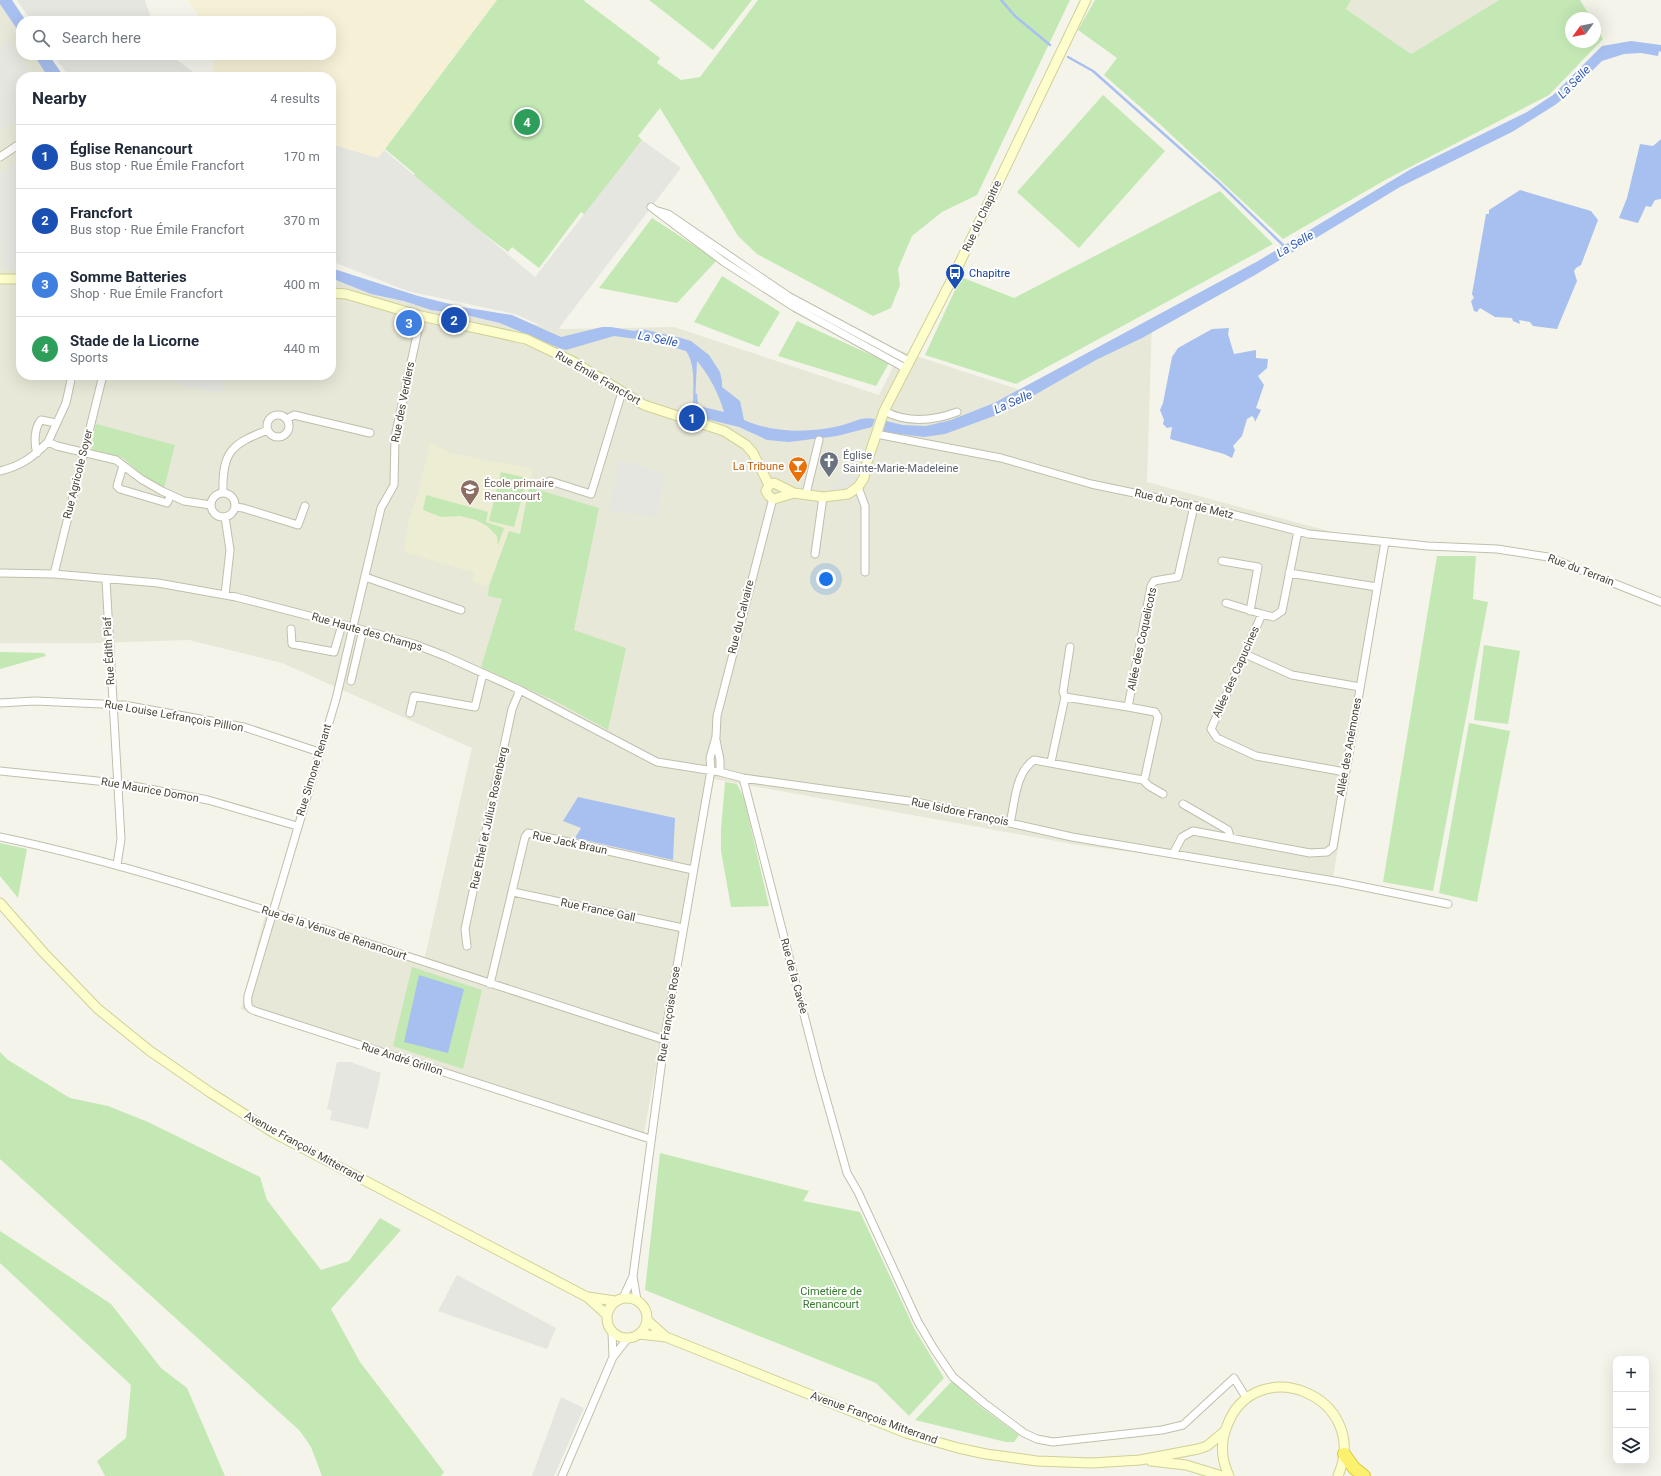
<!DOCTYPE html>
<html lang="en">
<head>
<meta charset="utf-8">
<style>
	:root { --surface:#fff; --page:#f6f6f7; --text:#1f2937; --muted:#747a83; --line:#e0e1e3; --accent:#804d2d }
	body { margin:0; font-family:Roboto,sans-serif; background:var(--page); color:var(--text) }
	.controls { position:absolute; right:12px; bottom:12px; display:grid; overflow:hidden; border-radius:8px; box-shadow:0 4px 16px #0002 }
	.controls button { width:36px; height:36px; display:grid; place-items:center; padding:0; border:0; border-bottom:1px solid var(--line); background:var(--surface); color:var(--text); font:20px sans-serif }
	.compass { position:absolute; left:1565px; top:12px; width:36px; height:36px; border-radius:50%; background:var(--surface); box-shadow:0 4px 16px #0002; rotate:237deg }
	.you { position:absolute; left:826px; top:579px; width:14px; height:14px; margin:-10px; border:3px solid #fff; border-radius:50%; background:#1a73e8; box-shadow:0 0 0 6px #1a73e833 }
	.badge { display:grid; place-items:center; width:26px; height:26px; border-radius:50%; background:var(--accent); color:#fff; font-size:13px; font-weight:700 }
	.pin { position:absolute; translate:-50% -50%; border:2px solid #fff; box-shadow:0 1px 4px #0006 }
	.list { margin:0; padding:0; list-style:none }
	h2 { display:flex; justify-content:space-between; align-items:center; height:52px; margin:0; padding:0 16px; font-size:17px }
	h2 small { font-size:13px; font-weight:400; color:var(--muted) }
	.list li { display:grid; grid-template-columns:26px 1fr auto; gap:12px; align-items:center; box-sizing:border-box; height:64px; padding:0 16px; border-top:1px solid var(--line) }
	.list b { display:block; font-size:15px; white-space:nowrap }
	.list p { margin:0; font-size:13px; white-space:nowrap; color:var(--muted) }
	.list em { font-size:13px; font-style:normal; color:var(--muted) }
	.icon { flex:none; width:22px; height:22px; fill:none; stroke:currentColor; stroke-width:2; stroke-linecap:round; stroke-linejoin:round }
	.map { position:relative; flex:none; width:1661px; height:1476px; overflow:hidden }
	.search { position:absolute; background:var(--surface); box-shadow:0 4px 16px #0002; left:16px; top:16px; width:320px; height:44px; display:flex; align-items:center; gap:10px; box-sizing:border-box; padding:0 14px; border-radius:16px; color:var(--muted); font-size:15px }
	.panel { position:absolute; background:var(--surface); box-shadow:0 4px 16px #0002; left:16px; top:72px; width:320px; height:308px; border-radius:16px }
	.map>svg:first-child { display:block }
	.residential { fill:#e8e8d8 }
	.commercial { fill:#f6f0d6 }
	.education { fill:#ededd4 }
	.green { fill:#c3e8b4 }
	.parking { fill:#e6e6e1 }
	.water { fill:#a8c0f0; fill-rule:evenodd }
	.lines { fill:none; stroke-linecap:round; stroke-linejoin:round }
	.stream { stroke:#a8c0f0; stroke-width:2.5 }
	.street-casing { stroke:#c0bfac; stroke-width:9 }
	.secondary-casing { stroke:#d0d098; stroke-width:11 }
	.highway-casing { stroke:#dbca3d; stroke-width:14 }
	.street { stroke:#fff; stroke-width:7 }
	.secondary { stroke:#fdfecb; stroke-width:9 }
	.highway { stroke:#fbf16e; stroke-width:12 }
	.labels { text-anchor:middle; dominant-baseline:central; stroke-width:4; stroke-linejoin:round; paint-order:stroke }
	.street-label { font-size:11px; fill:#494638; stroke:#fff }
	.transit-label { font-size:11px; fill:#164399; stroke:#fff; text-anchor:start }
	.worship-label { font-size:11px; fill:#5b616d; stroke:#fff; text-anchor:start }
	.food-label { font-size:11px; fill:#c56008; stroke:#fff; text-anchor:end }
	.education-label { font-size:11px; fill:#785e54; stroke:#fff; text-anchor:start }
	.park-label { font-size:11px; fill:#357a2b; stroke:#fff }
	.water-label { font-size:12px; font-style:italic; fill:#325bb4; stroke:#fff }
</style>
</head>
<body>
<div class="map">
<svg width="1661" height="1476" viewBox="0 0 1661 1476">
	<rect width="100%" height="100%" fill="#f5f4ea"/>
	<path class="residential" d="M 0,0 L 21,26 L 21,55 L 40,55 L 55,77 L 21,77 L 21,375 L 331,375 L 331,274 L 416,304 L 562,329 L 674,327 L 879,395 L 901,351 L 1023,391 L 1152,321 L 1147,482 L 1388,547 L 1333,878 L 1078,845 L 708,778 L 643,1139 L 241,1009 L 265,915 L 423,965 L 472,748 L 282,663 L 189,640 L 97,643 L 0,643 Z
		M 1351,0 L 1499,0 L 1411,54 L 1346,9 Z"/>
	<path class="commercial" d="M 188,0 L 497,0 L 378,158 L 331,144 L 331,77 L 209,77 L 213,71 L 215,55 L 331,55 L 331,21 L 202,21 Z"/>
	<path class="education" d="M 430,442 L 451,453 L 533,469 L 520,534 L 509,531 L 489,586 L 475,583 L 472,579 L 475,573 L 404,552 L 409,518 L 418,494 Z"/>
	<path class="green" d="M 497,0 L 583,0 L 660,58 L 657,63 L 681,80 L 700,77 L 758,0 L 1070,0 L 977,195 L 942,212 L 912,236 L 898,269 L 900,285 L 891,308 L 873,316 L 757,254 L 738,236 L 660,108 L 638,136 L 642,140 L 585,215 L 581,212 L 539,268 L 512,247 L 508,252 L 412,179 L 415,174 L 385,149 Z
		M 649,0 L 752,0 L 713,50 Z
		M 1095,0 L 1351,0 L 1346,9 L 1411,54 L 1499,0 L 1580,0 L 1591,18 L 1571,18 L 1571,42 L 1595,42 L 1595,25 L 1603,39 L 1549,95 L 1387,179 L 1283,239 L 1163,127 L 1104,75 L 1117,58 L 1078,30 Z
		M 1103,95 L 1165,151 L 1079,248 L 1017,192 Z
		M 1220,191 L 1273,244 L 1016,384 L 925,355 L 961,277 L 1014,298 Z
		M 652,218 L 717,260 L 677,303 L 599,288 Z
		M 722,276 L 780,312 L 759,347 L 694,322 Z
		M 797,321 L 889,363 L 876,386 L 778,356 Z
		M 96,424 L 175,445 L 164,489 L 144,477 L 123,458 L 95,451 L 91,447 Z
		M 501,472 L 527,478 L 514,527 L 489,521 Z
		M 529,487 L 599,508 L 574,630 L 626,648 L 608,730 L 559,703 L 481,667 L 502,599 L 488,596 L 489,586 L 509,531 L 520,534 Z
		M 426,495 L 488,512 L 486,522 L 504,528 L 498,545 L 497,536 L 487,526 L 476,520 L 460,516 L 441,517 L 423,510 Z
		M 1437,556 L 1476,556 L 1473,599 L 1488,602 L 1433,891 L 1383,882 Z
		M 1484,645 L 1520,651 L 1508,724 L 1474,720 Z
		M 0,652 L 44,653 L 46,656 L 0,669 Z
		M 1469,723 L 1510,731 L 1477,902 L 1439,893 Z
		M 725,782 L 737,784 L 744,798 L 769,906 L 731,907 L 721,851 L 721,829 Z
		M 0,843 L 27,849 L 18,898 L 0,876 Z
		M 412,967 L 482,990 L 463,1069 L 393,1046 Z
		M 0,1052 L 8,1060 L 70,1098 L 108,1106 L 148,1122 L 260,1177 L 267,1200 L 321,1270 L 349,1261 L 380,1218 L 401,1230 L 331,1309 L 360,1362 L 444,1472 L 441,1476 L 322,1476 L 311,1447 L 300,1431 L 0,1159 Z
		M 660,1153 L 809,1191 L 803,1201 L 860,1212 L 914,1328 L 944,1378 L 909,1416 L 876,1383 L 645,1290 Z
		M 0,1231 L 111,1304 L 161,1368 L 187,1388 L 225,1476 L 105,1476 L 97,1461 L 126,1438 L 131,1385 L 0,1263 Z
		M 952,1381 L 977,1404 L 1019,1435 L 1014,1442 L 1006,1442 L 915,1420 Z"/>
	<path class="parking" d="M 17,0 L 145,0 L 152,21 L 31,21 Z
		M 10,41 L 34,77 L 21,77 L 21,118 L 0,131 L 0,48 Z
		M 54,55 L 170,55 L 200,77 L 69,77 Z
		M 642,140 L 681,168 L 556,332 L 515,314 L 407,291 L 331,261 L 331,144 L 378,158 L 384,150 L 535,277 Z
		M 21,160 L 21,270 L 1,269 L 0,174 Z
		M 179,375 L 225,375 L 221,394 L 177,384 Z
		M 619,460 L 665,473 L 657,518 L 609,511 Z
		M 839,474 L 859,477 L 851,488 L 839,493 L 830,494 L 831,484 L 837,484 Z
		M 337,1062 L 350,1062 L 381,1073 L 368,1129 L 330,1120 L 332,1111 L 327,1109 Z
		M 457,1275 L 556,1328 L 547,1349 L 438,1311 Z
		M 561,1397 L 584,1408 L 554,1476 L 532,1476 Z"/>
	<path class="water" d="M 0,0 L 12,0 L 26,21 L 21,21 L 21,35 L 0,4 Z
		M 1631,41 L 1661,45 L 1661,52 L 1659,51 L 1658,56 L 1641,53 L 1624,54 L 1602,61 L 1568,95 L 1555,105 L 1512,132 L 1400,187 L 1255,275 L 1142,338 L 1096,360 L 1015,406 L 994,416 L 945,434 L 924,437 L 883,432 L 886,421 L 903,425 L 926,426 L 951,420 L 994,403 L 1258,261 L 1411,169 L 1527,112 L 1553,95 L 1602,46 Z
		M 34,55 L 49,55 L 64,77 L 48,77 Z
		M 1661,139 L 1661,199 L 1655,200 L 1651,207 L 1646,206 L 1638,223 L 1619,218 L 1627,198 L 1640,144 L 1653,146 Z
		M 1520,190 L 1591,211 L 1598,220 L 1581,265 L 1576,268 L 1574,271 L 1577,281 L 1557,329 L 1533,326 L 1530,322 L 1519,320 L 1520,324 L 1513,321 L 1512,318 L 1495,317 L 1480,308 L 1477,312 L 1474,311 L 1471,301 L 1474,298 L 1472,294 L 1486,214 L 1489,214 L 1489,210 Z
		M 331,268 L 418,296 L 462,307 L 512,315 L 561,337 L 602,327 L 611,327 L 634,331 L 642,329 L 681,338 L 691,341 L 709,355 L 720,372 L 722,381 L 722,387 L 740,401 L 744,420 C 773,433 809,433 839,426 C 852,423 862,416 875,419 L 872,427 L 837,436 L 789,442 L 767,440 L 739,427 L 694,416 C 691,396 698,368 686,351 L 651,341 L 614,336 L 566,350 L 559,348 L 500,323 L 462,314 L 431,310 L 404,301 L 371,294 L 331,278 ZM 697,361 C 709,375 719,394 724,412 L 695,405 Z
		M 1229,328 L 1228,334 L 1234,354 L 1256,350 L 1256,358 L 1268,359 L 1267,368 L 1258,376 L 1264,385 L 1256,408 L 1261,410 L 1255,422 L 1254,418 L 1252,416 L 1247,419 L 1242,436 L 1233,446 L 1235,450 L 1232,458 L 1224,454 L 1170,439 L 1172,427 L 1167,428 L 1163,424 L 1164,420 L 1160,410 L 1163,403 L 1172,357 L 1178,348 L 1212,329 Z
		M 578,797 L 675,818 L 673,860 L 575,838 L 581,828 L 563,821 Z
		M 419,975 L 464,989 L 448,1053 L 404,1042 Z"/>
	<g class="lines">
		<path class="stream" d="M 1001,0 L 1015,16 L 1050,45
			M 1068,57 L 1093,71 L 1219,183 L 1284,246
			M 696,395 L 697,408"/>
		<defs>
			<path id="street" d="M 0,157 L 21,143
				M 651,207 L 724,262 L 794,307 L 905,368
				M 658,211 L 668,214 L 788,296 L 909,361
				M 421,316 L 395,437 L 394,485 L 381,508 L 336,699 L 248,996 C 247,1007 248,1009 258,1012 L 650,1139
				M 884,411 C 907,423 933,421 957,412
				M267 426a11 11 0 1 1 22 0a11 11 0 1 1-22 0Z
				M 287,419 L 294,415 L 370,433
				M 876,434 L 1001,458 L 1091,484 L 1220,511 L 1309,534 L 1428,546 L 1497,549 L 1548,557 L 1661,602
				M 48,442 L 66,403 L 72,375
				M 37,453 C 34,444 34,428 41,420 L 56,423
				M 123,466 L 117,486 L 120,489 L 167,503 L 171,495
				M 0,471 C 21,466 33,457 48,442 L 57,446 L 116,460 L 141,479 L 162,491 L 184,501 L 211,505
				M 550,481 L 591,494 L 622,392
				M 858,487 L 865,506 L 865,572
				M 223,493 C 222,453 230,444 268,430
				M211 505a12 12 0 1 1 24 0a12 12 0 1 1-24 0Z
				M 806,494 L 819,440
				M 235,507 L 243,508 L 298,525 L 305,506
				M 225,517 L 230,550 L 225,595
				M 1298,531 L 1282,611 L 1273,617 L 1262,614 L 1211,729 L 1217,738 L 1256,756 L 1345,772
				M 815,554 L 823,497
				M 1222,561 L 1258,567 L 1250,611
				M 0,573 L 54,574 L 158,583 L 236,597 L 352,627 L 414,644 L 445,656 L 520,690 L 657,762 L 720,772 L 743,778 L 916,802 L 1072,837 L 1340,882 L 1448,904
				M 1289,573 L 1377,587
				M 54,574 L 103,375
				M 365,577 L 461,610
				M 106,580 L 121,839 L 117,865
				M 1226,603 L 1262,614
				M 291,629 L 292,644 L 334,652 L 342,625
				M 1245,654 L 1292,675 L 1360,687
				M 351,681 L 363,630
				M 1065,697 L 1063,692 L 1070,647
				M 0,703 L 35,701 L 124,705 L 244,727 L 319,752
				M 410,713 L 414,696 L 475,707 L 483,673
				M 716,740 L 720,760 L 720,772
				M 1051,762 L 1065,697 L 1128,707 L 1151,586 L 1154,581 L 1178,577 L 1194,506
				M 0,771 L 117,783 L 208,800 L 297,826
				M 743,778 L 819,1073 L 847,1173 L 858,1192 L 918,1322 L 934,1349 L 953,1377 L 984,1403 L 1024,1433 L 1037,1439 L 1053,1442 L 1162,1430 L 1183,1425 L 1234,1378 L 1247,1399
				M 1143,780 L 1149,786 L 1163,794
				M 1183,804 L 1228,830 L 1230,837
				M 1010,823 C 1015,803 1015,773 1034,760 L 1143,780 L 1145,777 L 1158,717 L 1155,712 L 1128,707
				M 0,837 C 114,861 225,897 336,933 C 445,969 555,1004 665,1040
				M 1173,854 L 1182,837 L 1193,831 L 1310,853 L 1327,852 L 1333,847 L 1385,542
				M 513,892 L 683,928
				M 467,946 L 465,929 L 512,709 L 520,690
				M 490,984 L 525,837 L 528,833 L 693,870
				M 633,1276 L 637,1300
				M 623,1298 L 633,1276 L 666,1030 L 711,770 L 710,758 L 716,737 L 717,716 L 772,502 L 771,498
				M 612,1332 L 613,1357
				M 562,1476 L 613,1357 L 628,1338"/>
			<path id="secondary" d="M 0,279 L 21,279
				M 331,293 L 346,294 L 421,316 L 526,339 L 572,361 L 644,405 L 724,431 L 746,445 L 753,453 L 769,485
				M 794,493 L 774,499 L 769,496 L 766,491 L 769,485 L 774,483 L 794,493 L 823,497 L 848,494 L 858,487 L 864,478 L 867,462 L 884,411 L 950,283 L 1086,0
				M 0,903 L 44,953 L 98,1009 L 150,1051 L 211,1093 L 274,1133 L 587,1297 L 607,1315
				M 588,1297 L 615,1301
				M607 1318a20 20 0 1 1 40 0a20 20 0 1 1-40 0Z
				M 647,1320 L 666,1337
				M 639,1334 L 666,1337 L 906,1433 L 958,1448 L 986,1454 L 1037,1461 L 1092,1463 L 1140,1460 L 1198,1449 L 1207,1446 L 1225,1431
				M 1151,1461 L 1186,1465 L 1222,1476
				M 1229,1476 C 1221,1459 1220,1443 1227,1426 C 1255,1350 1372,1396 1338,1476"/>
			<path id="highway" d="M 1344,1454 L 1354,1468 L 1364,1476"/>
		</defs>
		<use href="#street" class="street-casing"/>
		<use href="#secondary" class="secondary-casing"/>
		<use href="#highway" class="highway-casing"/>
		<use href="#street" class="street"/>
		<use href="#secondary" class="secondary"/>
		<use href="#highway" class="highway"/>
	</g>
	<defs>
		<symbol id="bus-pin" viewBox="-11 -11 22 30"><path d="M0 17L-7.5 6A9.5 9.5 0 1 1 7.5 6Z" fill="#1a4fb4" stroke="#fff"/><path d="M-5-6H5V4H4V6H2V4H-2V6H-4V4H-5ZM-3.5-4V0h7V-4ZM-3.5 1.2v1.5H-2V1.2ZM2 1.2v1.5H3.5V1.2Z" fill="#fff"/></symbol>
		<symbol id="church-pin" viewBox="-11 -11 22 30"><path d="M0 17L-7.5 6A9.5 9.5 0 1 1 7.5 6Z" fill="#6b7280" stroke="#fff"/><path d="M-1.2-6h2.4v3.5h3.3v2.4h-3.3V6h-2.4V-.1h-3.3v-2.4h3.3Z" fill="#fff"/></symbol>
		<symbol id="bar-pin" viewBox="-11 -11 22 30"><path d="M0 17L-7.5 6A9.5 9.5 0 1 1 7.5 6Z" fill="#e8710a" stroke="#fff"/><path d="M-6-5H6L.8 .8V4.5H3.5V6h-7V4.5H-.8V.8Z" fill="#fff"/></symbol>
		<symbol id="school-pin" viewBox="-11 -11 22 30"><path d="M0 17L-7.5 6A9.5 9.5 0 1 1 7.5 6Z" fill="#8d6e63" stroke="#fff"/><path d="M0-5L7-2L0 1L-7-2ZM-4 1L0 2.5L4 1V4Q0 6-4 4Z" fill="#fff"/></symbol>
	</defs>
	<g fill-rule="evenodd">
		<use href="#bus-pin" x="944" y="262" width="22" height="30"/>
		<use href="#church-pin" x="818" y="450" width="22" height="30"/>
		<use href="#bar-pin" x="787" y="455" width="22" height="30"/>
		<use href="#school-pin" x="459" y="478" width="22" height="30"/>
	</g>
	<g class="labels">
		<g class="street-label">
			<text transform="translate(982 216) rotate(-65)">Rue du Chapitre</text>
			<text transform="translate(598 378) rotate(30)">Rue Émile Francfort</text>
			<text transform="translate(403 402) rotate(-79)">Rue des Verdiers</text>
			<text transform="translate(78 474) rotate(-76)">Rue Agricole Soyer</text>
			<text transform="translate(1184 504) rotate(13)">Rue du Pont de Metz</text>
			<text transform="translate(1581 570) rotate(21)">Rue du Terrain</text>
			<text transform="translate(741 617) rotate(-76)">Rue du Calvaire</text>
			<text transform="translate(367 632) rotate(16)">Rue Haute des Champs</text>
			<text transform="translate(1142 639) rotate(-78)">Allée des Coquelicots</text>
			<text transform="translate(109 651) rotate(-93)">Rue Édith Piaf</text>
			<text transform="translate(1236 672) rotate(-66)">Allée des Capucines</text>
			<text transform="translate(174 716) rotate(10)">Rue Louise Lefrançois Pillion</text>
			<text transform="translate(1349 747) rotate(-80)">Allée des Anémones</text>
			<text transform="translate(314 770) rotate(-73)">Rue Simone Renant</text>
			<text transform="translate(150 790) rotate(10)">Rue Maurice Domon</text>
			<text transform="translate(960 812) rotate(12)">Rue Isidore François</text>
			<text transform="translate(489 818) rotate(-78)">Rue Ethel et Julius Rosenberg</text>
			<text transform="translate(570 843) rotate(12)">Rue Jack Braun</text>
			<text transform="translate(598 910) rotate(12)">Rue France Gall</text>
			<text transform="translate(334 933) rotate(18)">Rue de la Vénus de Renancourt</text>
			<text transform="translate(794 976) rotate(75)">Rue de la Cavée</text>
			<text transform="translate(669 1014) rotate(-81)">Rue Françoise Rose</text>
			<text transform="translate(402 1059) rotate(18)">Rue André Grillon</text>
			<text transform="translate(304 1147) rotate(29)">Avenue François Mitterrand</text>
			<text transform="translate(874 1418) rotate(20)">Avenue François Mitterrand</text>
		</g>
		<g class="transit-label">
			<text x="969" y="273">Chapitre</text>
		</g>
		<g class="worship-label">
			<text x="843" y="455">Église<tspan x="843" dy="13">Sainte-Marie-Madeleine</tspan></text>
		</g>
		<g class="food-label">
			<text x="784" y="466">La Tribune</text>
		</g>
		<g class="education-label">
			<text x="484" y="483">École primaire<tspan x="484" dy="13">Renancourt</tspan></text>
		</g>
		<g class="park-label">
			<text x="831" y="1291">Cimetière de<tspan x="831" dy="13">Renancourt</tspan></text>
		</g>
		<g class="water-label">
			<text transform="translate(1574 82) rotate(-46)">La Selle</text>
			<text transform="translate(1295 244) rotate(-30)">La Selle</text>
			<text transform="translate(658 339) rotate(11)">La Selle</text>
			<text transform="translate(1013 402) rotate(-24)">La Selle</text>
		</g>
	</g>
</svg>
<div class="controls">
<button>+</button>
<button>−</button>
<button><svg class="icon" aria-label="layers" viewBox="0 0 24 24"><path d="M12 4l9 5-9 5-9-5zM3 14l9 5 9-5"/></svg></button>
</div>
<svg class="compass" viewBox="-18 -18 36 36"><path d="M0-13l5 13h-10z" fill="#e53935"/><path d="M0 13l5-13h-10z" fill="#747a83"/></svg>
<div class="you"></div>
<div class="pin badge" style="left:692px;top:418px;background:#1a4fb4">1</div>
<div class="pin badge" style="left:454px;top:320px;background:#1a4fb4">2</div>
<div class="pin badge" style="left:409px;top:323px;background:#3f7fe0">3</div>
<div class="pin badge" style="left:527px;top:122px;background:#2e9e5b">4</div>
<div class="search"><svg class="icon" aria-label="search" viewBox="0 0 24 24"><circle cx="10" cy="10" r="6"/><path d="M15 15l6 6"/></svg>Search here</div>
<section class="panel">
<h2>Nearby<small>4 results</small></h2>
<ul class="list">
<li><span class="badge" style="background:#1a4fb4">1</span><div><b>Église Renancourt</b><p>Bus stop · Rue Émile Francfort</p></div><em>170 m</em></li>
<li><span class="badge" style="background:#1a4fb4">2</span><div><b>Francfort</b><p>Bus stop · Rue Émile Francfort</p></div><em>370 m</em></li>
<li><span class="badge" style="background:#3f7fe0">3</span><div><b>Somme Batteries</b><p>Shop · Rue Émile Francfort</p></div><em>400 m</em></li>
<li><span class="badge" style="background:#2e9e5b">4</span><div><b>Stade de la Licorne</b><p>Sports</p></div><em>440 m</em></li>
</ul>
</section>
</div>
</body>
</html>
